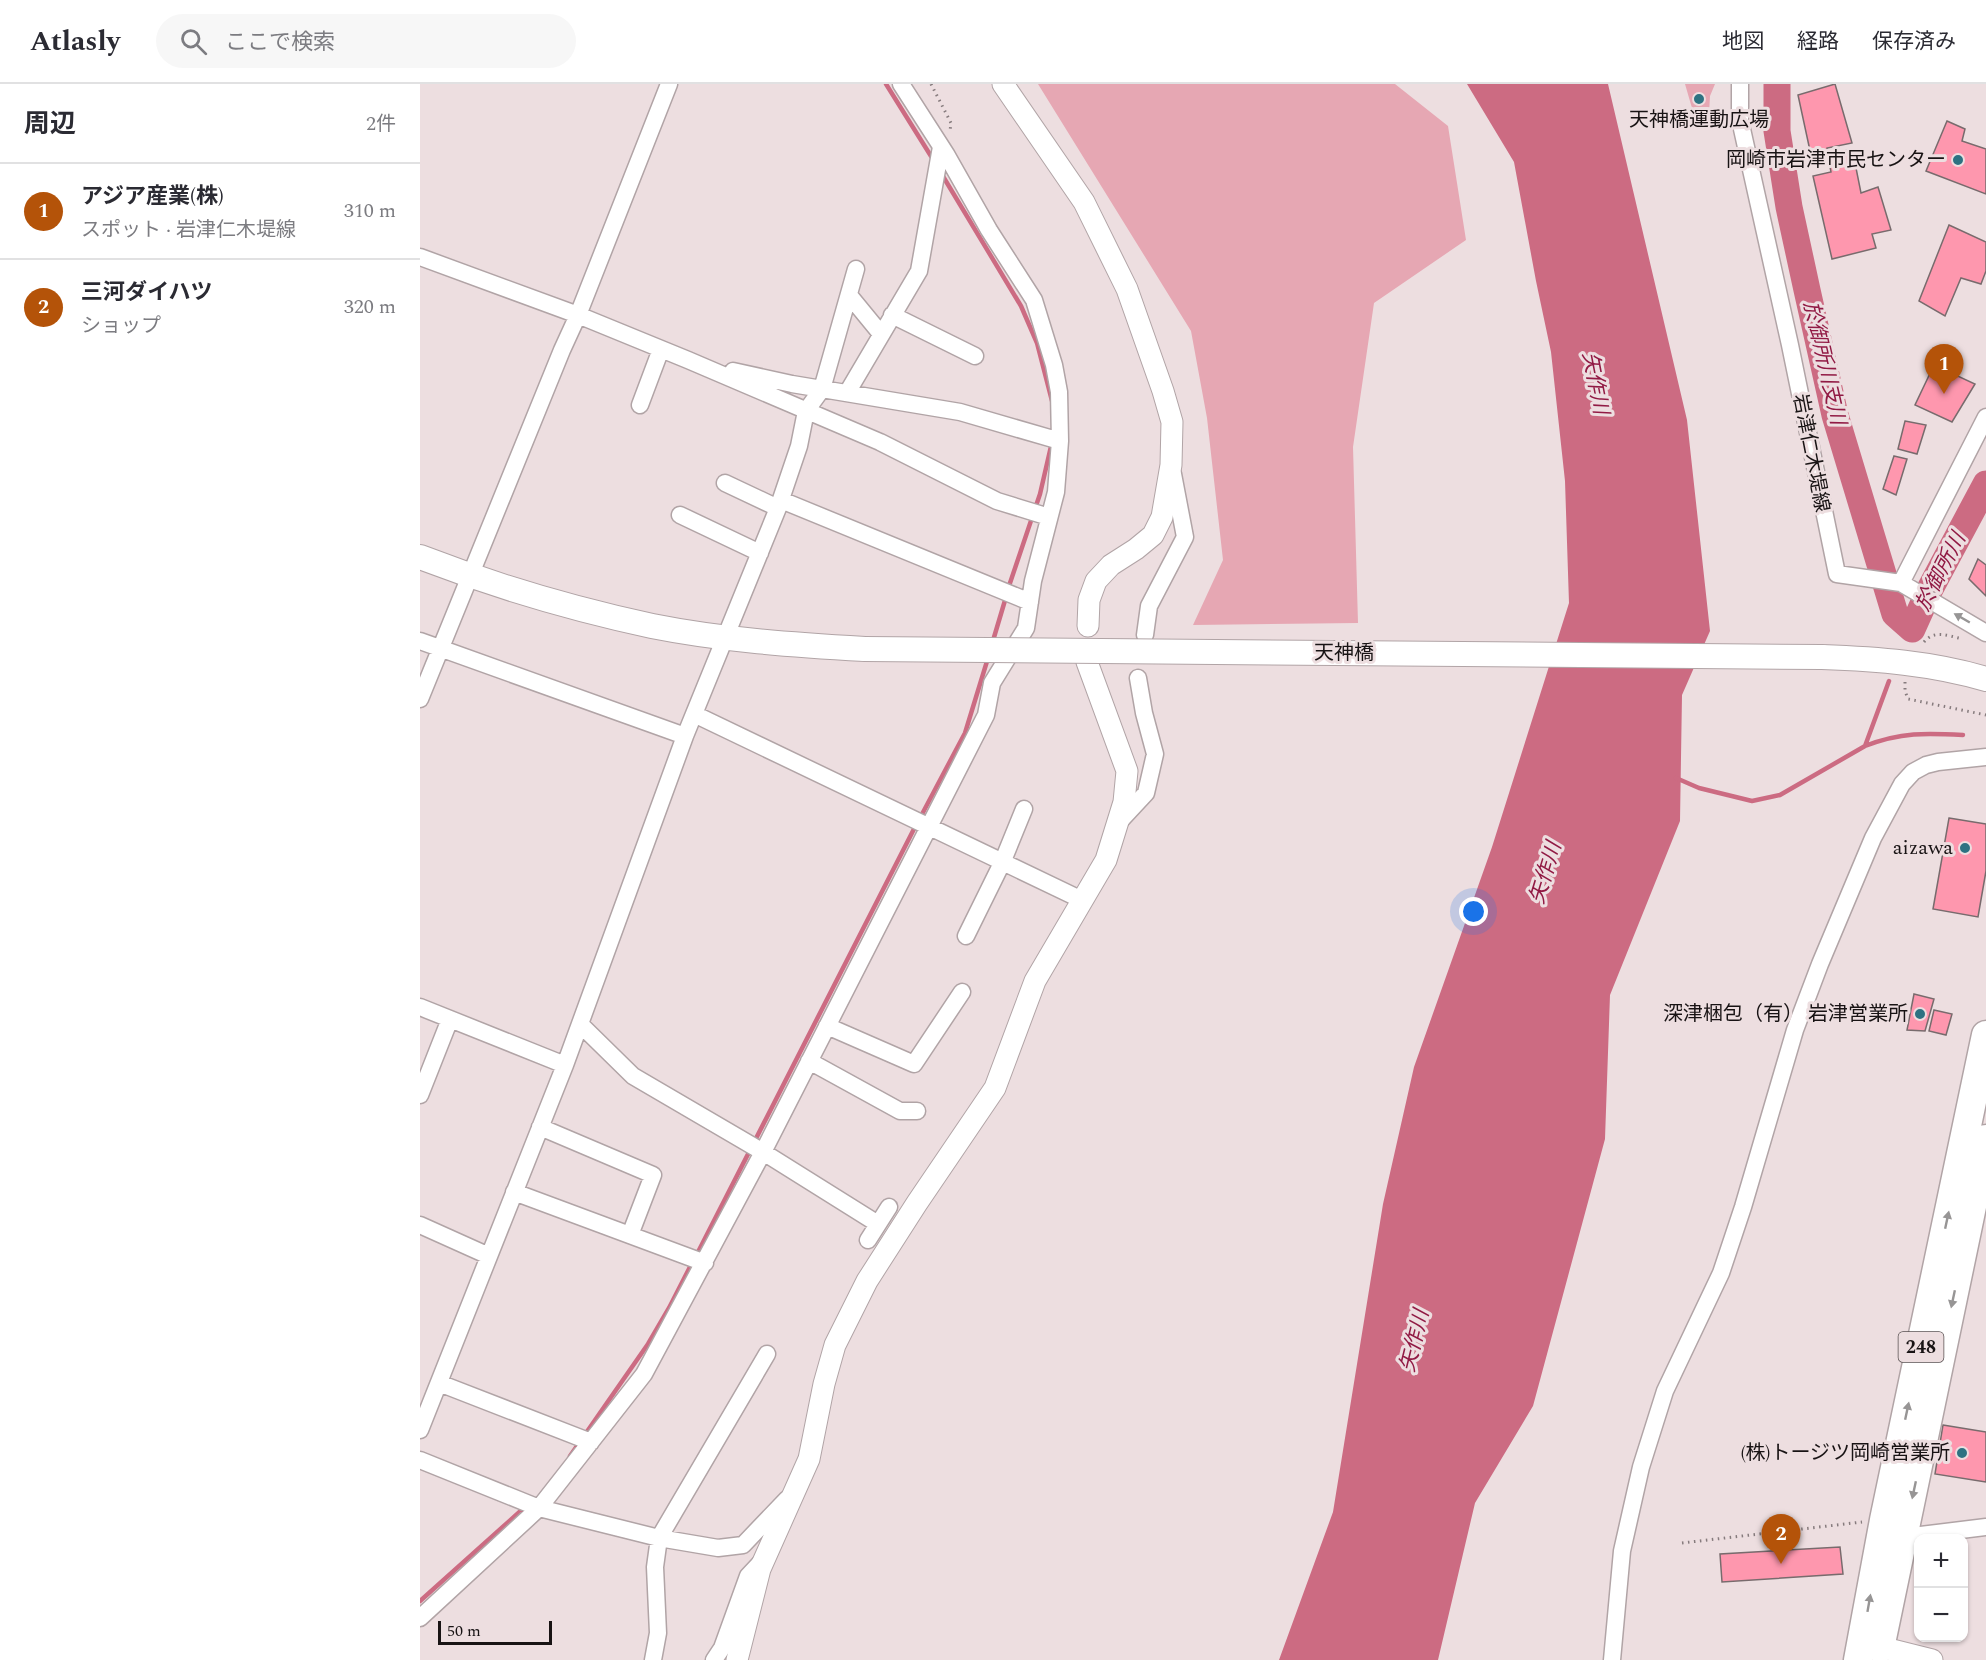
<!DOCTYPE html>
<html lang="ja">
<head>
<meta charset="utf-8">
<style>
	:root { --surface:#fff; --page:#f7f7f7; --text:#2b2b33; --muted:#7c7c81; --line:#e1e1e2; --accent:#b45309 }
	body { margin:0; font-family:Spectral,"Noto Sans JP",serif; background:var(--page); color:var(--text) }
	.controls { position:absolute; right:18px; bottom:18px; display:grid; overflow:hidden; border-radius:12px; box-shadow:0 2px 4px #0004 }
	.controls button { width:54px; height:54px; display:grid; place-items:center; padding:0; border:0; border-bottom:2px solid var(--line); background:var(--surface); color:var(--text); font:30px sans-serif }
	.scale { position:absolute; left:18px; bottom:15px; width:114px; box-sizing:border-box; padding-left:6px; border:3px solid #181314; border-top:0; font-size:16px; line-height:21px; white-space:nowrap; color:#181314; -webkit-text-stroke:4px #eddee0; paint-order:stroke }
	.you { position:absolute; left:1054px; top:828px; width:21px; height:21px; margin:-15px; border:4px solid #fff; border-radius:50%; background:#1a73e8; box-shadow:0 0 0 9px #1a73e833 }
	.badge { display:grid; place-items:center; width:39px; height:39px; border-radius:50%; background:var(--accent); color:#fff; font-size:20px; font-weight:700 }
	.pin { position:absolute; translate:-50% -50px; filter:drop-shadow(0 2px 3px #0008) }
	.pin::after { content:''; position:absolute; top:32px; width:21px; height:18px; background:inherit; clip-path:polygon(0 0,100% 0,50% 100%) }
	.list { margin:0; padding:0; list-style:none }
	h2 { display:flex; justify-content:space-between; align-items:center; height:78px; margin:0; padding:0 24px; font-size:26px }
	h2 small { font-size:20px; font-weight:400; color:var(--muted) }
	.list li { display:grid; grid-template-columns:39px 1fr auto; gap:18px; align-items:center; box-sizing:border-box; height:96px; padding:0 24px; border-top:2px solid var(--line) }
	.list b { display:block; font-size:22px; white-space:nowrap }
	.list p { margin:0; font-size:20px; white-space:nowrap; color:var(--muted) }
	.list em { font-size:20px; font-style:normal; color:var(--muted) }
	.icon { flex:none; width:33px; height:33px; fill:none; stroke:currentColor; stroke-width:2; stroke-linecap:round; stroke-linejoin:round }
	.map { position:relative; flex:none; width:1566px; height:1576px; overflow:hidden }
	header { display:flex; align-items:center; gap:36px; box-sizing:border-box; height:84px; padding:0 30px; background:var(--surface); border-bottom:2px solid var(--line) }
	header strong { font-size:28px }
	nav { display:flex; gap:33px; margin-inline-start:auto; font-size:21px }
	.search { width:420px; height:54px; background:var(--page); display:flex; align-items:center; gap:15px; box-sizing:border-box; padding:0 21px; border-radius:33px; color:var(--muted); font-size:22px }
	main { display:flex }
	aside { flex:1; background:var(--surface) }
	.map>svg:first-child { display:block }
	.green { fill:#e6a7b3 }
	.water { fill:#cc6b82 }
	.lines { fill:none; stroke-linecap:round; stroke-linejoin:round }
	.stream { stroke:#cc6b82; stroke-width:4.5 }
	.river { stroke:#cc6b82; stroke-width:27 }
	.building { fill:#fe97ae; stroke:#786b6d; stroke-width:1.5 }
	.minor-casing { stroke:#b1a4a6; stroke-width:19 }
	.tertiary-casing { stroke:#b1a4a6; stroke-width:23 }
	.secondary-casing { stroke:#b1a4a6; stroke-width:26 }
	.trunk-casing { stroke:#b1a4a6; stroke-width:31 }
	.path { stroke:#867b7d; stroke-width:3; stroke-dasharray:1.5 4.5; stroke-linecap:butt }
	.minor { stroke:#fff; stroke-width:16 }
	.tertiary { stroke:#fff; stroke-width:21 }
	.secondary { stroke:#fff; stroke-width:24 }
	.trunk { stroke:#fff; stroke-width:28 }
	.secondary-bridge-casing { stroke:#b1a4a6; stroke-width:26; stroke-linecap:butt }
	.secondary-bridge { stroke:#fff; stroke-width:24 }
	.oneway { fill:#979595 }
	.poi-dot { fill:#2e7282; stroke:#eddee0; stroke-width:2 }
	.labels { text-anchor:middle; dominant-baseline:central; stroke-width:6; stroke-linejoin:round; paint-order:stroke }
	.shield { fill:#eddee0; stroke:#585051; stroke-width:1.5 }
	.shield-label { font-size:18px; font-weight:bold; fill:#181314 }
	.poi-label { font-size:20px; fill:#181314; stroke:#eddee0; text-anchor:end }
	.street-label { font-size:20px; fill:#181314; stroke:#eddee0 }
	.water-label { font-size:21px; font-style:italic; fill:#911a44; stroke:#eddee0 }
</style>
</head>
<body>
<header>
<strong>Atlasly</strong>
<div class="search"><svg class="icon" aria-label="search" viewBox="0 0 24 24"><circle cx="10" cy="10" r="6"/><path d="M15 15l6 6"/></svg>ここで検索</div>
<nav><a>地図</a><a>経路</a><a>保存済み</a></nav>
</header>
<main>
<aside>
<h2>周辺<small>2件</small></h2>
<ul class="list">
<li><span class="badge">1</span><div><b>アジア産業(株)</b><p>スポット · 岩津仁木堤線</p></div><em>310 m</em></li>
<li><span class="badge">2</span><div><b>三河ダイハツ</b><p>ショップ</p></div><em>320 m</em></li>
</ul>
</aside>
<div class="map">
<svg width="1566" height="1576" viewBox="0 0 1566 1576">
	<rect width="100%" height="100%" fill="#eddee0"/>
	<path class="green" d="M 618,0 L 975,0 L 1028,42 L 1046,156 L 954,219 L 933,363 L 938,539 L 773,541 L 803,476 L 787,334 L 771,247 Z
		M 1265,0 L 1295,0 L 1290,12 L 1289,31 L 1274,31 Z"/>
	<path class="water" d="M 1047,0 L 1188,0 L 1267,336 L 1290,547 L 1262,611 L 1260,737 L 1190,911 L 1185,1055 L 1113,1322 L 1055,1419 L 1018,1576 L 859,1576 L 913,1428 L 963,1120 L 994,983 L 1072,763 L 1149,519 L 1145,397 L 1131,268 L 1116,197 L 1094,78 Z"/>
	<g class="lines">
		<path class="stream" d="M 466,0 L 514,77
			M 521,89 L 601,222 L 617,259 L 632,317
			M 588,505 L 620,410 L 632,358
			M 1487,554 L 1492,545
			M 572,560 L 586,513
			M 1445,662 C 1481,648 1506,649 1543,651
			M 1256,694 L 1279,704 L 1332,717 L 1360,711 L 1445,662 L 1469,597
			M 500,734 L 545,649 L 568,574
			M 276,1172 L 496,741
			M 150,1372 L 228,1260 L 249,1224 L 272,1179
			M 0,1517 L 105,1423"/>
		<path class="river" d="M 1357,0 L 1357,47 L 1369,123 L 1387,206 L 1415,331 L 1475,530 L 1492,545 L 1510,505 L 1566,400"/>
	</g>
	<path class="building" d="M 1415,0 L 1432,59 L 1407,64 L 1408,72 L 1392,76 L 1378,11 Z
		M 1527,37 L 1545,45 L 1542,57 L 1566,65 L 1566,110 L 1506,87 Z
		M 1432,64 L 1441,109 L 1458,103 L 1471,146 L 1452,150 L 1456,164 L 1412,175 L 1393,92 L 1411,88 L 1408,72 Z
		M 1529,141 L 1566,158 L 1566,187 L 1561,200 L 1541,194 L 1525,232 L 1499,217 Z
		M 1514,281 L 1555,300 L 1532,338 L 1495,321 Z
		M 1485,337 L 1506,341 L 1497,370 L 1478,365 Z
		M 1474,372 L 1487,375 L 1476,411 L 1463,405 Z
		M 1558,475 L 1566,481 L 1566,512 L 1549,495 Z
		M 1529,734 L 1566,740 L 1566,787 L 1558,833 L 1513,825 Z
		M 1494,910 L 1514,915 L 1505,947 L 1487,946 Z
		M 1514,926 L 1532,930 L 1526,951 L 1509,947 Z
		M 1523,1341 L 1566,1348 L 1566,1398 L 1515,1390 Z
		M 1420,1463 L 1423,1490 L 1302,1498 L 1300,1470 Z"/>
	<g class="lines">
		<defs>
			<path id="minor" d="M 1320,0 L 1320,36 L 1370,261 L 1417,490 L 1481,499 L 1566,549
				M 0,173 L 158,231 L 268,276 L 460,358 L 577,417 L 629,433
				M 429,211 L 461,250
				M 472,231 L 555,272
				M 313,287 L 372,300 L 540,328 L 640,357
				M 427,309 L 499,187 L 521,63
				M 220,321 L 241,265
				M 305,399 L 358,424
				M 361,416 L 610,518
				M 260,431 L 340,469
				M 1481,499 L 1566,333
				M 725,551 L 729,522 L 765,453 L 753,390
				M 0,557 L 265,652
				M 0,615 L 142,266 L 158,231 L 249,0
				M 274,630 L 662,816
				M 699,738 L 726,709 L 735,670 L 724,629 L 718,594
				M 546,852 L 582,779 L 604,725
				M 0,923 L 145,981
				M 160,940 L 213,992 L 343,1068 L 458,1140
				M 407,942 L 494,980 L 542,908
				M 389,977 L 480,1027 L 497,1027
				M 0,1011 L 30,935
				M 120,1043 L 233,1091 L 210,1151
				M 94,1108 L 285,1179
				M 0,1141 L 69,1172
				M 448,1156 L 469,1123
				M 19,1299 L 171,1358
				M 0,1346 L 145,981 L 265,652 L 358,424 L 379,362 L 386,327 L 402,305 L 436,185
				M 0,1376 L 119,1424 L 239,1454 L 298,1464 L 323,1461 L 367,1415
				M 1484,1453 L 1566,1443
				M 0,1534 L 119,1424 L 224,1290 L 343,1068 L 566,631 L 572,599 L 606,544 L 613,497 L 636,408 L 640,357 L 639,308 L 634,281 L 614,216 L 569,146 L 526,70 L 481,0
				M 233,1576 L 238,1549 L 235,1483 L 239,1454 L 347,1270
				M 294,1576 L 302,1564 L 328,1492 L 343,1476
				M 1192,1576 L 1202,1467 L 1221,1383 L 1245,1307 L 1301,1189 L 1323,1123 L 1375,946 L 1400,880 L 1453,754 L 1482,700 L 1493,688 L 1506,681 L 1518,678 L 1566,673"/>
			<path id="tertiary" d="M 583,0 L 664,118 L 707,205 L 743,307 L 752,338 L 751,381 L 742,433 L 733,451 L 716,465 L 691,481 L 676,497 L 669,516 L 668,542
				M 1448,1560 L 1512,1576
				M 317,1576 L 340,1485 L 389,1375 L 404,1300 L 415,1261 L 447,1197 L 497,1119 L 575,1004 L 615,897 L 686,776 L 704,718 L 707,687 L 667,578"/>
			<path id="secondary" d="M 0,473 C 75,502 153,525 232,542 C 302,556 374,561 445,565
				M 1402,573 C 1457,575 1512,579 1566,595"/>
			<path id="trunk" d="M 1460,1564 L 1566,1055
				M 1438,1576 L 1464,1436 L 1566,951"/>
		</defs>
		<use href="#minor" class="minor-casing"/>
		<use href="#tertiary" class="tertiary-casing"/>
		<use href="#secondary" class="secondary-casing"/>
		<use href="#trunk" class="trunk-casing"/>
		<path class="path" d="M 511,0 L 531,39 L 530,47
			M 1504,558 C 1515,545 1528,552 1543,555
			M 1485,598 L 1485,607 L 1488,615 L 1566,631
			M 1262,1459 L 1442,1438"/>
		<use href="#minor" class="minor"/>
		<use href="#tertiary" class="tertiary"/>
		<use href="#secondary" class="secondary"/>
		<use href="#trunk" class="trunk"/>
		<defs>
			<path id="secondary-bridge" d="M 445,565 L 1402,573"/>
		</defs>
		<use href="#secondary-bridge" class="secondary-bridge-casing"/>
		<use href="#secondary-bridge" class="secondary-bridge"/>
	</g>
	<defs><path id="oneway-solid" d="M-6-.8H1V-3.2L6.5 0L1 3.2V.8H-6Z" transform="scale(1.5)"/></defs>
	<g class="oneway">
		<use href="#oneway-solid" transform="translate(1542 534) rotate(-150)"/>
		<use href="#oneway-solid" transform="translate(1527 1136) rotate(-78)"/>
		<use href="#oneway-solid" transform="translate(1533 1215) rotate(102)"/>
		<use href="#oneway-solid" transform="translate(1487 1327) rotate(-78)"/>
		<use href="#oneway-solid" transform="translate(1494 1406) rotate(102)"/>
		<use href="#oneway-solid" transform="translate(1449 1519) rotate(-80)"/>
	</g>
	<g class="poi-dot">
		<circle cx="1279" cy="15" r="6"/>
		<circle cx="1538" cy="76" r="6"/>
		<circle cx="1545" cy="764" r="6"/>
		<circle cx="1500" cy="930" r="6"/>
		<circle cx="1542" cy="1369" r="6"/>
	</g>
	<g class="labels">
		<rect class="shield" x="1478.5" y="1248" width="45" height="30" rx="4.5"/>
		<g class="shield-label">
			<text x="1501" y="1263">248</text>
		</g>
		<g class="poi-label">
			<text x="1279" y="36" text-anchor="middle">天神橋運動広場</text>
			<text x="1526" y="76">岡崎市岩津市民センター</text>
			<text x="1533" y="764">aizawa</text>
			<text x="1488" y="930">深津梱包（有） 岩津営業所</text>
			<text x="1530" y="1369">(株)トージツ岡崎営業所</text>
		</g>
		<g class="street-label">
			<text transform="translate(1391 369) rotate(79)">岩津仁木堤線</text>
			<text x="924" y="569">天神橋</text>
		</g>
		<g class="water-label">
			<text transform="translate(1404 279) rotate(77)">於御所川支川</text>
			<text transform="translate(1175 299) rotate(79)">矢作川</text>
			<text transform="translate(1521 488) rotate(-63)">於御所川</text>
			<text transform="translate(1126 789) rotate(-73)">矢作川</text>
			<text transform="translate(995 1257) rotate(-76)">矢作川</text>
		</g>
	</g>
</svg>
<div class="controls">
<button>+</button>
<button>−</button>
</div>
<div class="scale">50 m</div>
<div class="you"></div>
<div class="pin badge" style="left:1524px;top:310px">1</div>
<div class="pin badge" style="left:1361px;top:1480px">2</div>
</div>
</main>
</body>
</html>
